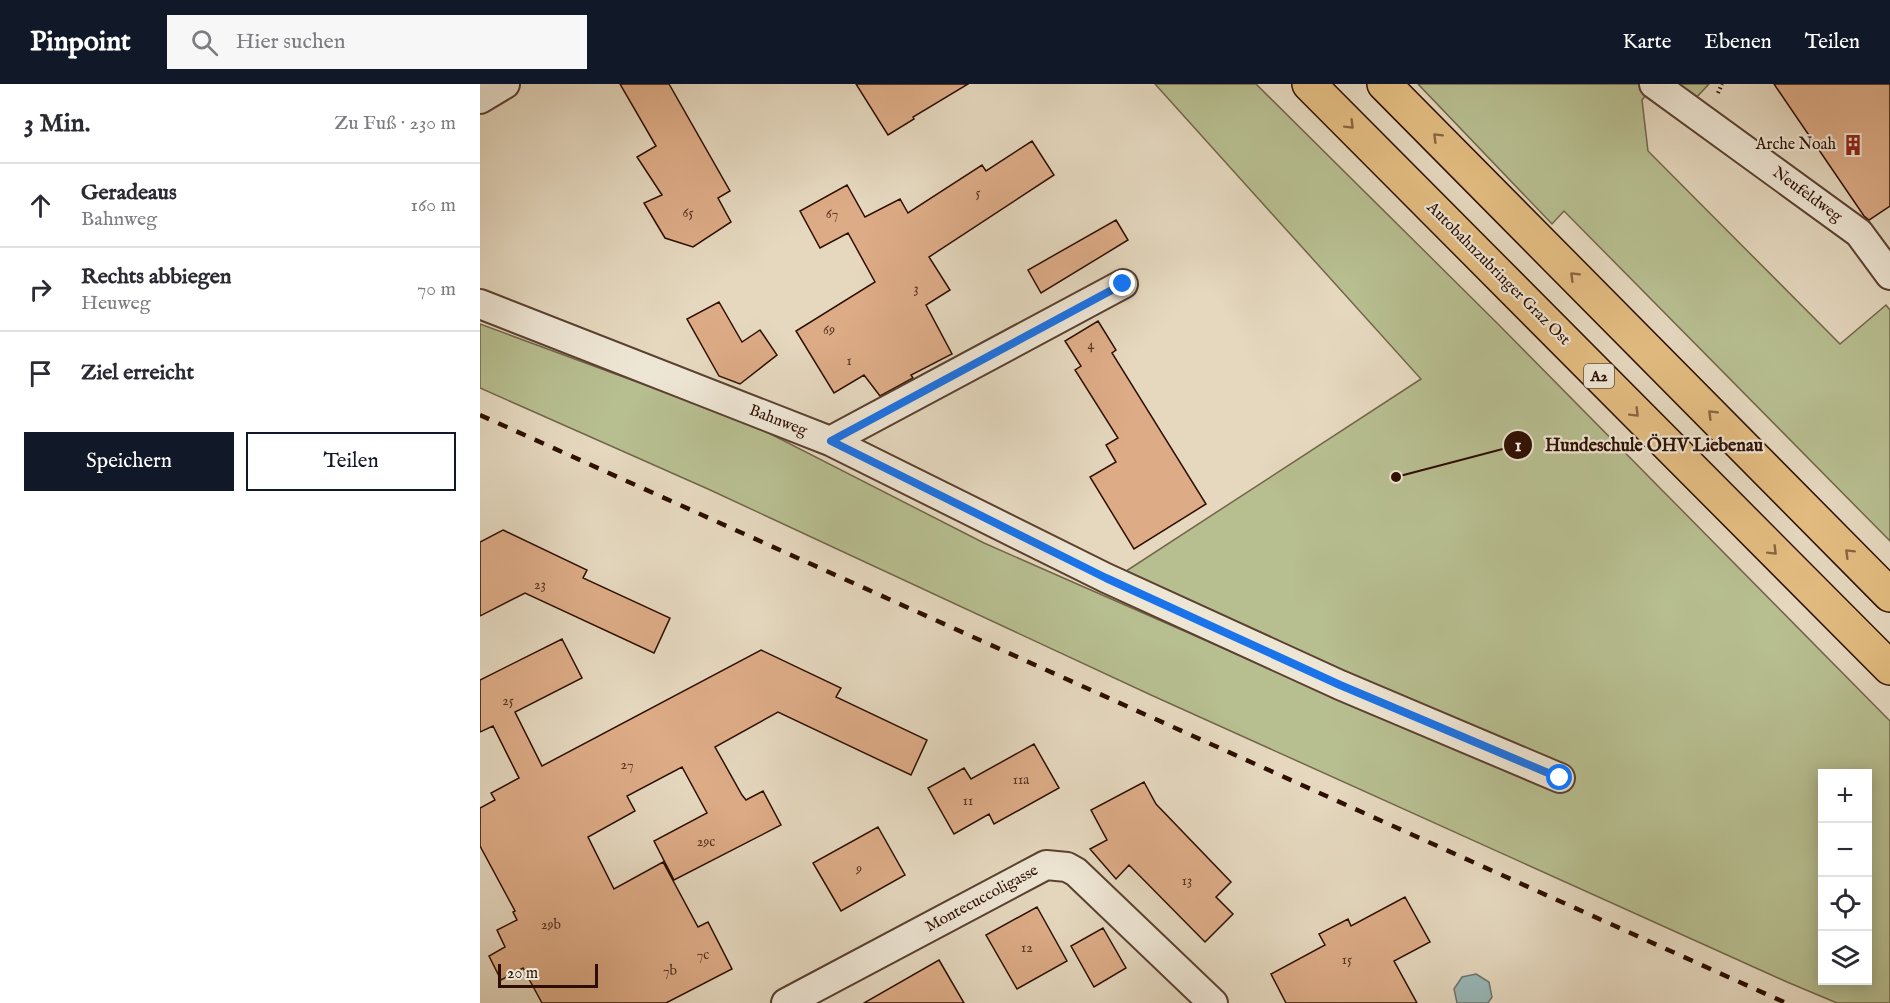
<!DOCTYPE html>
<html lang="de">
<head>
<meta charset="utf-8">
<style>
	:root { --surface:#fff; --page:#f7f7f7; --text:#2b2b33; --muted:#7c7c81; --line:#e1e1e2; --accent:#111827 }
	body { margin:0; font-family:"IM FELL English",serif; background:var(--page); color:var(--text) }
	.controls { position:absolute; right:18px; bottom:18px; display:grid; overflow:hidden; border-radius:0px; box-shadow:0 3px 15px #0003 }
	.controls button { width:54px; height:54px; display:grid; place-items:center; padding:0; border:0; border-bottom:2px solid var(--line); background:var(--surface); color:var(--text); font:30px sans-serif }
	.scale { position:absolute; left:18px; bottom:15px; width:100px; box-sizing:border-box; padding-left:6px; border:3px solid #2d0e00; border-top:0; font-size:16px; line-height:21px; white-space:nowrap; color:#2d0e00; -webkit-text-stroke:4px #eee6d5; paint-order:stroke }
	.stop { position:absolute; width:18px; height:18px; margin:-14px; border:4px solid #1a73e8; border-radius:50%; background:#fff }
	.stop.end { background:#1a73e8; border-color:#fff; box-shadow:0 2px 6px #0008 }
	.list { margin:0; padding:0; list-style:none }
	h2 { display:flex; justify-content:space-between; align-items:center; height:78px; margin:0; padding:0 24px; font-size:26px }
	h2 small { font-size:20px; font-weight:400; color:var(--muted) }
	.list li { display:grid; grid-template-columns:39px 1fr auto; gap:18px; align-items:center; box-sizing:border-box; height:84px; padding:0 24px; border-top:2px solid var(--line) }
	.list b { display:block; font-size:22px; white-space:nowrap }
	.list p { margin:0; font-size:20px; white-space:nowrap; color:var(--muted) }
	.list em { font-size:20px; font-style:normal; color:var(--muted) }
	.actions { display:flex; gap:12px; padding:18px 24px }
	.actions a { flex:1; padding:14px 0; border:2px solid var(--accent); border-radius:0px; text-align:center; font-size:21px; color:var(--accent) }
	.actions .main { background:var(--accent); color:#fff }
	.icon { flex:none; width:33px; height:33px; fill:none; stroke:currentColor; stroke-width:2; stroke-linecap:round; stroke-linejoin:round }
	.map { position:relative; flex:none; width:1410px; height:919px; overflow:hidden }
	header { display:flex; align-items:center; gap:36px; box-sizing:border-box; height:84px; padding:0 30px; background:var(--accent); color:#fff }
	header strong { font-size:28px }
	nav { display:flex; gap:33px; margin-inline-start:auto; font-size:21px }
	.search { width:420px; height:54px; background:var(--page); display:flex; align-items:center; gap:15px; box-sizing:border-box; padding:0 21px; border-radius:0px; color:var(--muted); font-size:22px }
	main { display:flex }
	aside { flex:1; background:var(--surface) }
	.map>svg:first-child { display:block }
	.green { fill:#b7be90; stroke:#726648; stroke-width:1.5; fill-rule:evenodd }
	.water { fill:#98b8b8; stroke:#6d746e; stroke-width:1.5 }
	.building { fill:#ddac87; stroke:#2d0e00; stroke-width:1.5 }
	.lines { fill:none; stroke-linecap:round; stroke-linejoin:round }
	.minor-casing { stroke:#5b4030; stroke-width:32 }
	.motorway-casing { stroke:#2d0e00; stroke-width:36 }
	.path { stroke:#2d0e00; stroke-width:4; stroke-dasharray:1.5 3; stroke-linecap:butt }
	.minor { stroke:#eee6d5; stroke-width:28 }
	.motorway { stroke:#e2bc80; stroke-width:33 }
	.rail { stroke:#2d0e00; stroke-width:4.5; stroke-dasharray:10 10; stroke-linecap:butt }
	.oneway { stroke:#886540 }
	.route { stroke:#1a73e8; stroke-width:8 }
	.labels { text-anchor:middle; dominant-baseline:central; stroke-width:4.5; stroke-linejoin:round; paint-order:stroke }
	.number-label { font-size:14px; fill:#593622 }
	.shield { fill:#eee6d5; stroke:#674f40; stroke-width:1.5 }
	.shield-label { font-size:15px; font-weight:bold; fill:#2d0e00 }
	.poi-label { font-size:16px; fill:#2d0e00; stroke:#eee6d5; text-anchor:end }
	.street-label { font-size:16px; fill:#2d0e00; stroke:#eee6d5 }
	.leader { fill:none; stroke:#2d0e00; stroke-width:2 }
	.callout-dot { fill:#2d0e00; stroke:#eee6d5; stroke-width:2 }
	.mark-label { font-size:18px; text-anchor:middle; font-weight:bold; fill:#fff }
	.callout-label { font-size:18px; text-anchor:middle; font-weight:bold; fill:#2d0e00; stroke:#eee6d5; stroke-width:4.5; stroke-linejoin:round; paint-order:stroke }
</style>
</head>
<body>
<header>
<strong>Pinpoint</strong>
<div class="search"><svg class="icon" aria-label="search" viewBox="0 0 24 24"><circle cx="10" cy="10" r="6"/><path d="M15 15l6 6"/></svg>Hier suchen</div>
<nav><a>Karte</a><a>Ebenen</a><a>Teilen</a></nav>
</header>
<main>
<aside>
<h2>3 Min.<small>Zu Fuß · 230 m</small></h2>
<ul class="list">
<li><svg class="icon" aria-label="ahead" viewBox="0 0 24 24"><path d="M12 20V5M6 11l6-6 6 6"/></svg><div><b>Geradeaus</b><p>Bahnweg</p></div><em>160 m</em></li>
<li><svg class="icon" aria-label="right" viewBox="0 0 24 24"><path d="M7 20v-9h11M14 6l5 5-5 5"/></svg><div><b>Rechts abbiegen</b><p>Heuweg</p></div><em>70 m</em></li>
<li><svg class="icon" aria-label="arrive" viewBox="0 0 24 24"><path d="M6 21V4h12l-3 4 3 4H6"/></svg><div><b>Ziel erreicht</b></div></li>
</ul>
<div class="actions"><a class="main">Speichern</a><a>Teilen</a></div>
</aside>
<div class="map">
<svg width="1410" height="919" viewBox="0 0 1410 919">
	<rect width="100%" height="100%" fill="#e5d8bf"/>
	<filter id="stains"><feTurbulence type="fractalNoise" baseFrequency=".00333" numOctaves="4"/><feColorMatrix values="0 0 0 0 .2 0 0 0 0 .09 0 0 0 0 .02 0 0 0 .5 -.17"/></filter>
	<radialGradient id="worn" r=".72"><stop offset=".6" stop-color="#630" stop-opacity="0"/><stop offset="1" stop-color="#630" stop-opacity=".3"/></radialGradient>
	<path class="green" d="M 675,0 L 776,0 L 1017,239 L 1410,637 L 1410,919 L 1357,919 L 1307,898 L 671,611 L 228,405 L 0,304 L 0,240 L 271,340 L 504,459 L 861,616 L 640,491 L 941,295 ZM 1342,690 L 1388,690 L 1388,896 L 1342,896 Z
		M 938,0 L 1229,0 L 1213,17 L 1174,1 L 1162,16 L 1168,67 L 1360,260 L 1406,221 L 1410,226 L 1410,457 L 1084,127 L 1072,140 Z"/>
	<path class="water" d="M 996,890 L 1009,898 L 1012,913 L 1008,919 L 977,919 L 974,905 L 982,893 Z"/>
	<path class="building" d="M 140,0 L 189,0 L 250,107 L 238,114 L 251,138 L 213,163 L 185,154 L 164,119 L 182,111 L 157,73 L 176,62 Z
		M 376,0 L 488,0 L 433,33 L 434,35 L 408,51 Z
		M 1294,0 L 1410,0 L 1410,122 L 1389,136 L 1384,132 Z
		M 552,57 L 574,91 L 449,173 L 470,206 L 446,221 L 472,270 L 431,291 L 433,294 L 400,312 L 384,291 L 354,309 L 316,247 L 395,198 L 368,149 L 340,164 L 320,127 L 367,101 L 385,133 L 420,115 L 428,129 L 502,81 L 506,87 Z
		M 636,136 L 648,156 L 561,209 L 548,186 Z
		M 239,218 L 262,258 L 280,246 L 297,271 L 260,300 L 239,292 L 207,235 Z
		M 618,237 L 636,266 L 632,269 L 726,420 L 654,465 L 610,393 L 636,378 L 626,361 L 638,354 L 595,286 L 601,282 L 585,257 Z
		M 23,446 L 107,486 L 103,494 L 190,534 L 174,569 L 45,509 L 0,532 L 0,458 Z
		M 82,555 L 102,594 L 35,628 L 62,682 L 281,566 L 361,604 L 356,613 L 447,656 L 431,691 L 298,628 L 235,663 L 262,711 L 266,716 L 283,707 L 301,741 L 194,796 L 174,757 L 227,729 L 202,683 L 147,712 L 155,727 L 108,753 L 134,805 L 183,778 L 218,843 L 228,838 L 252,885 L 186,919 L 62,919 L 43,884 L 21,896 L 9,872 L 25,863 L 17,846 L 37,836 L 33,828 L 35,827 L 0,762 L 0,724 L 15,716 L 11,709 L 39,694 L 13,642 L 0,648 L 0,596 Z
		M 554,660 L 579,704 L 514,740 L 509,730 L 474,750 L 448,704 L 484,684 L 491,695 Z
		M 664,698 L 676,720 L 751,798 L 736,813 L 753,830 L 725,858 L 649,781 L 636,795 L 610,765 L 627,756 L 611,726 Z
		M 398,743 L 425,791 L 361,827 L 333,779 Z
		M 925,813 L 950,858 L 914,877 L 937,919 L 806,919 L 791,890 L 845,861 L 839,850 L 868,835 L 871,842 Z
		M 557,823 L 587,877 L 537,905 L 506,851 Z
		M 623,844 L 646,884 L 614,903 L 591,862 Z
		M 459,876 L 484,919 L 384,919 Z"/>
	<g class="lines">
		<defs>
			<path id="minor" d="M 1174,0 L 1379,149 L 1410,191
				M 0,15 L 25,0
				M 0,220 L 350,357 L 626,494 L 860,601 L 1080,694
				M 350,357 L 643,200
				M 306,919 L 566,781 L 587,783 L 596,788 L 733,919"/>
			<path id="motorway" d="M 829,0 L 1410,584
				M 904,0 L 1410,511"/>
		</defs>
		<use href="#minor" class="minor-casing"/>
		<use href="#motorway" class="motorway-casing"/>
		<path class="path" d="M 1238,9 L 1242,0"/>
		<use href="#minor" class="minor"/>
		<use href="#motorway" class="motorway"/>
		<path class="rail" d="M 0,331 L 1306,919"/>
	</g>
	<defs><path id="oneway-chevron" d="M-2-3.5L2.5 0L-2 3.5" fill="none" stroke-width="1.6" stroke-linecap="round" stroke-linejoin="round" transform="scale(1.5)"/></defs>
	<g class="oneway">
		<use href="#oneway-chevron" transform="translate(870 41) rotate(45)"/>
		<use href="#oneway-chevron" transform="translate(957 53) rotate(-135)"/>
		<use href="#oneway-chevron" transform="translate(1094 192) rotate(-135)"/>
		<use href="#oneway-chevron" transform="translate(1155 329) rotate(45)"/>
		<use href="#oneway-chevron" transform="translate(1232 330) rotate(-135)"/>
		<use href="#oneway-chevron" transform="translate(1293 467) rotate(45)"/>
		<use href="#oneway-chevron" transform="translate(1369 469) rotate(-135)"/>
	</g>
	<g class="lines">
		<path class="route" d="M 643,200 L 351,357 L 626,494 L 860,601 L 1080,694"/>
	</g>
	<defs>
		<symbol id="building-bare" viewBox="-9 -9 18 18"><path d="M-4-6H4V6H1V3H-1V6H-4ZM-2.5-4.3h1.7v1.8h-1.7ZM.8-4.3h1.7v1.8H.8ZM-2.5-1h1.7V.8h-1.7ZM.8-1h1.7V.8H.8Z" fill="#8f2418" stroke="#eee6d5" stroke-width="2.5" paint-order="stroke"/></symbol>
	</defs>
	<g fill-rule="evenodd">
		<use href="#building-bare" x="1358" y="46" width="30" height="30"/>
	</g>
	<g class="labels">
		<g class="number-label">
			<text x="498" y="109">5</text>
			<text x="208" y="129">65</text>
			<text x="352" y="130">67</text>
			<text x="436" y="205">3</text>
			<text x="349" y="246">69</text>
			<text x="611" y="261">4</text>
			<text x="369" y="277">1</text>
			<text x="60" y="501">23</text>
			<text x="28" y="617">25</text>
			<text x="147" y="681">27</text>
			<text x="541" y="696">11a</text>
			<text x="488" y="717">11</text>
			<text x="226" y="758">29c</text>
			<text x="379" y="785">9</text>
			<text x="707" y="797">13</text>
			<text x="71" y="841">29b</text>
			<text x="547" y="864">12</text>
			<text x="223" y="871">7c</text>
			<text x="867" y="876">15</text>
			<text x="190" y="887">7b</text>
		</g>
		<rect class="shield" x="1104" y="280" width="30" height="24" rx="4.5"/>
		<g class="shield-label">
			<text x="1119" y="292">A2</text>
		</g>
		<g class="poi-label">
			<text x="1356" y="61">Arche Noah</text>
		</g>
		<g class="street-label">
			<text transform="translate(1327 111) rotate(36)">Neufeldweg</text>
			<text transform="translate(1018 190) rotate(45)">Autobahnzubringer Graz Ost</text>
			<text transform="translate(298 337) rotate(21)">Bahnweg</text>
			<text transform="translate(502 815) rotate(-28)">Montecuccoligasse</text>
		</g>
	</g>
	<path class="leader" d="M916 393L1038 361"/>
	<g class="callout-dot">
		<circle cx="916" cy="393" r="6"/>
		<circle cx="1038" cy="361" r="15"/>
	</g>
	<g class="mark-label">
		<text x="1038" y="367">1</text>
	</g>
	<g class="callout-label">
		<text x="1174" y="367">Hundeschule ÖHV Liebenau</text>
	</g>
	<rect width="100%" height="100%" filter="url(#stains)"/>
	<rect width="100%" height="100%" fill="url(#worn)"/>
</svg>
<div class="controls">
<button>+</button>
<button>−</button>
<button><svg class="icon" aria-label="locate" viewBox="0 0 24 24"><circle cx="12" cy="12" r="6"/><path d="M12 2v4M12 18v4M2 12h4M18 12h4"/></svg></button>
<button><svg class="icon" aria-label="layers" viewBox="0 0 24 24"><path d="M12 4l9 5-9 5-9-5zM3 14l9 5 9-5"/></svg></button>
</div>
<div class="scale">20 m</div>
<div class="stop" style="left:1080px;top:694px"></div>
<div class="stop end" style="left:643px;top:200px"></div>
</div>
</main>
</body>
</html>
